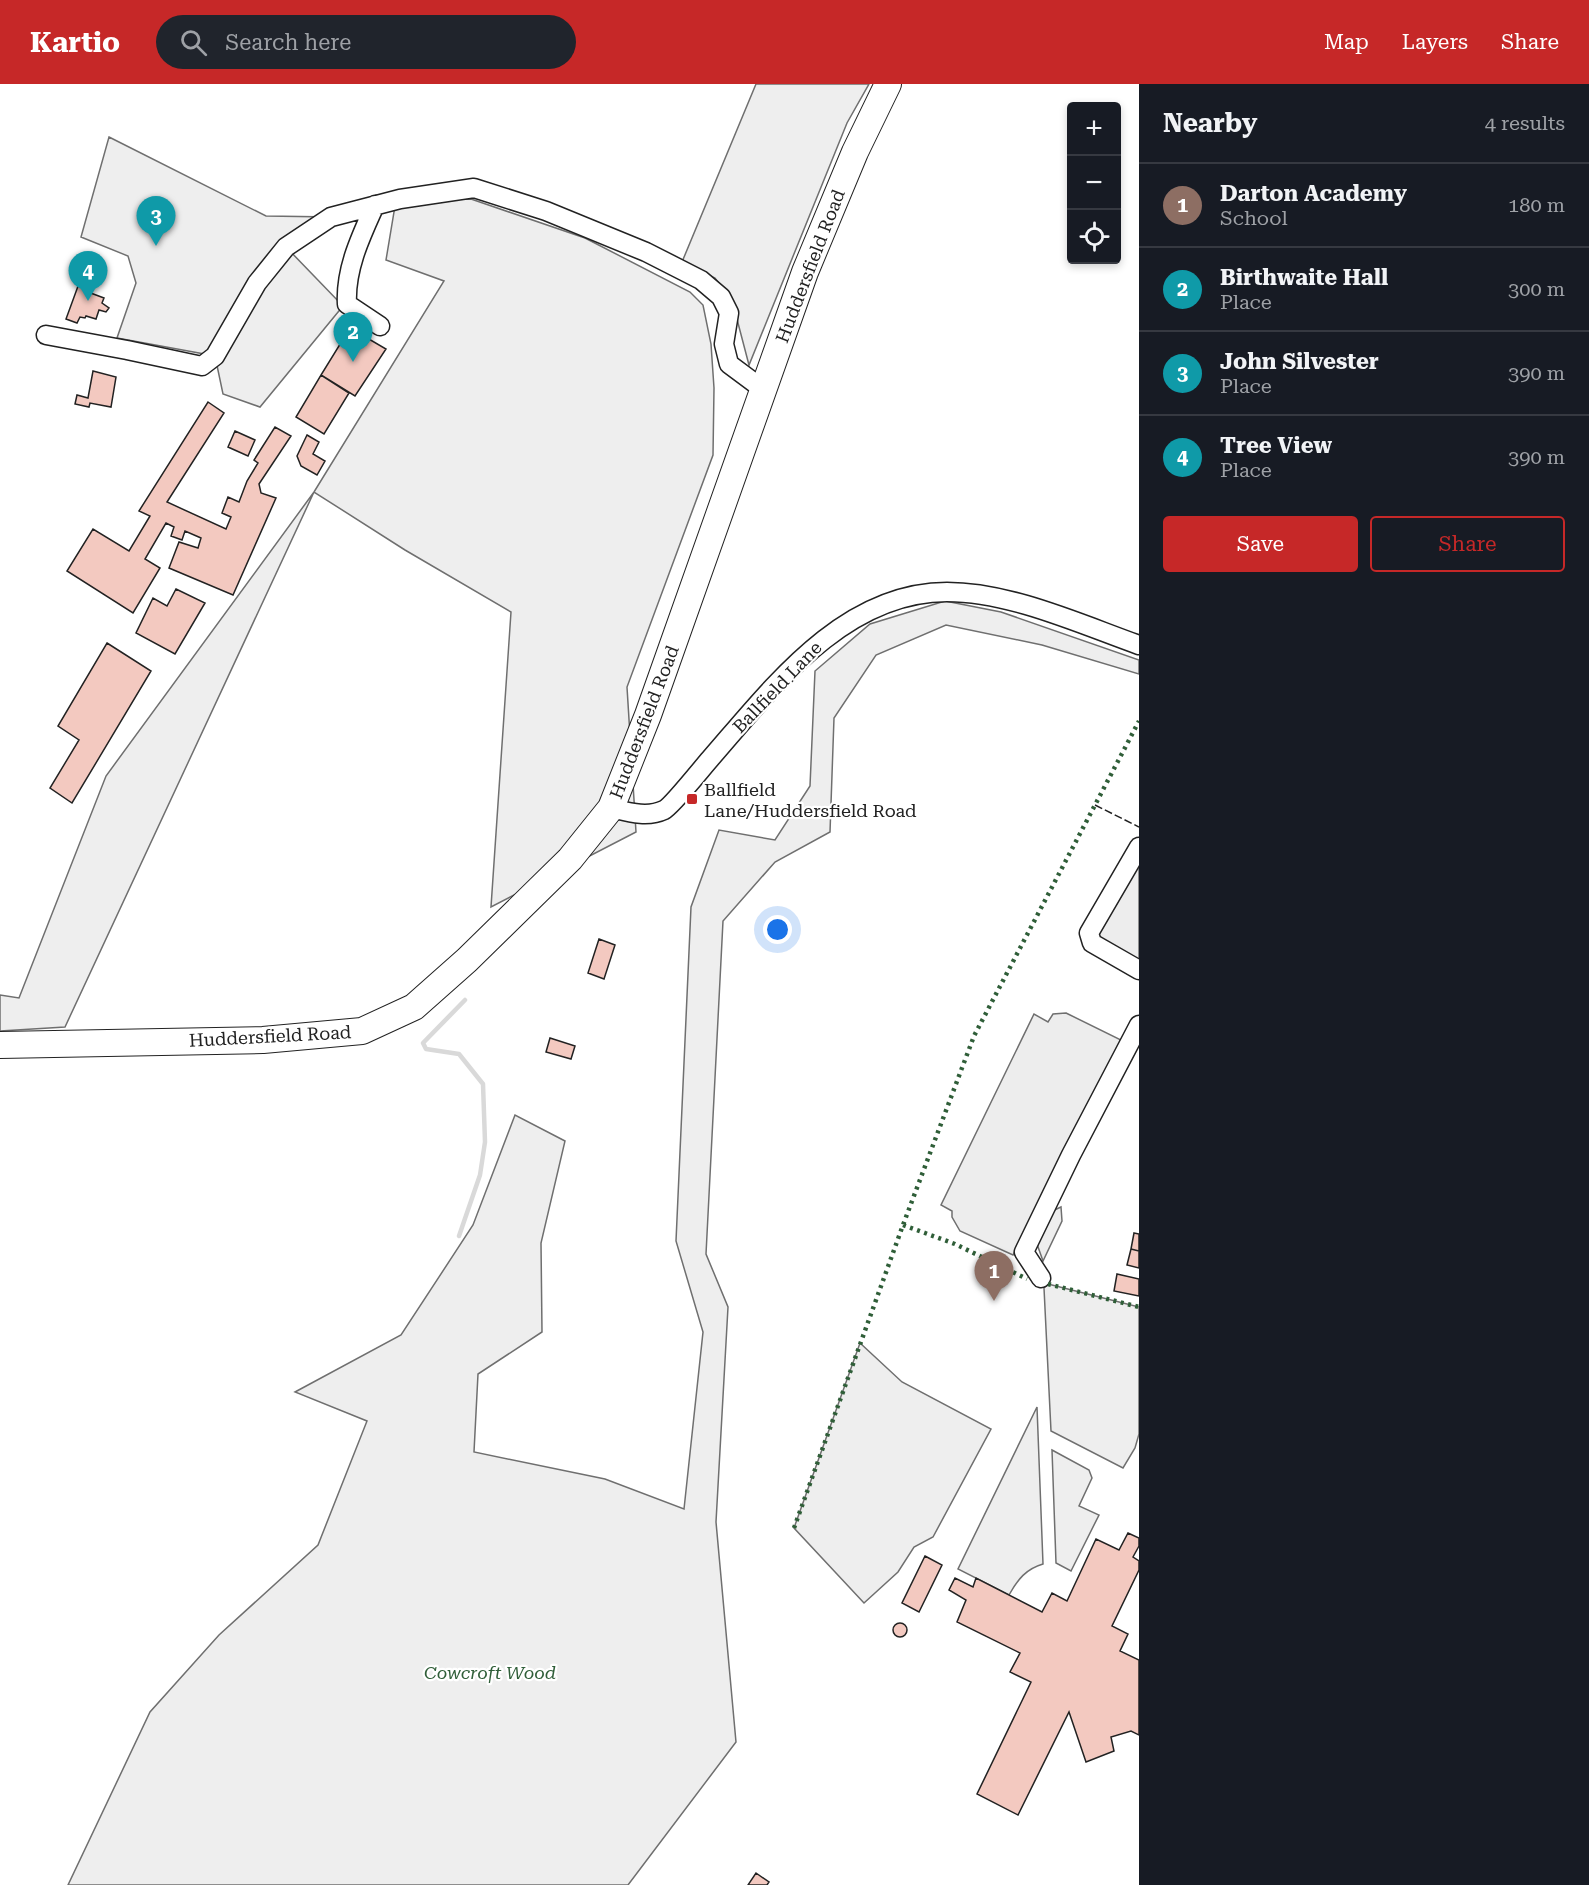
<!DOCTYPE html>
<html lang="en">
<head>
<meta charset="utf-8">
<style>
	:root { --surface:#171b24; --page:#20242c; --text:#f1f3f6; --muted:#9ea1a6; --line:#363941; --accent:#c62828 }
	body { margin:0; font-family:"Roboto Serif",serif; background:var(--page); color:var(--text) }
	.controls { position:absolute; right:18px; top:18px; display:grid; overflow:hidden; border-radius:6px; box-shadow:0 3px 9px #0003 }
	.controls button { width:54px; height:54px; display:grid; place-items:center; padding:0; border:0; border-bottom:2px solid var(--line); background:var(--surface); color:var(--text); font:30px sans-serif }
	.you { position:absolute; left:778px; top:846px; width:21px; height:21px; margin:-15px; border:4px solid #fff; border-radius:50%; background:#1a73e8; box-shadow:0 0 0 9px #1a73e833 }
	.badge { display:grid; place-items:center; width:39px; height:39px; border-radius:50%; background:var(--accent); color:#fff; font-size:20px; font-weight:700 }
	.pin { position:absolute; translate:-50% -50px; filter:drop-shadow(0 2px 3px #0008) }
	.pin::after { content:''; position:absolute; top:32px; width:21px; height:18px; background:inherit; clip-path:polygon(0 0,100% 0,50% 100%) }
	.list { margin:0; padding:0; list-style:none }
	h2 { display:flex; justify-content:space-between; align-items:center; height:78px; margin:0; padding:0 24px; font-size:26px }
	h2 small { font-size:20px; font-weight:400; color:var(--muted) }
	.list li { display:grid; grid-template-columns:39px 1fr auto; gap:18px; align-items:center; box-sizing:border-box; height:84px; padding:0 24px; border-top:2px solid var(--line) }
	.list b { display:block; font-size:22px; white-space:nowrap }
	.list p { margin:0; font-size:20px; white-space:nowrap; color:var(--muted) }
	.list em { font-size:20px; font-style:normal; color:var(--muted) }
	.actions { display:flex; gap:12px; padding:18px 24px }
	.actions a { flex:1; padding:14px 0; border:2px solid var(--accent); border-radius:6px; text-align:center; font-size:21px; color:var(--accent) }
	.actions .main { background:var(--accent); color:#fff }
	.icon { flex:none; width:33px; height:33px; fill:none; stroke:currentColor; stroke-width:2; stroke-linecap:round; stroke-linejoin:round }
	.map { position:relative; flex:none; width:1139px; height:1801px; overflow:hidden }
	header { display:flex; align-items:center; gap:36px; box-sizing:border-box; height:84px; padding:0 30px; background:var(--accent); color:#fff }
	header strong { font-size:28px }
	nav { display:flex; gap:33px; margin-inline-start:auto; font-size:21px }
	.search { width:420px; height:54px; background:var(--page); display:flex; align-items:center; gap:15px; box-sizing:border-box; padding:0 21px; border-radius:33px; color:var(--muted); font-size:22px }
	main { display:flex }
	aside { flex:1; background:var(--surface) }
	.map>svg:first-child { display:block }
	.green { fill:#eee; stroke:#6f6f6f; stroke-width:1.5 }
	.parking { fill:#ededed; stroke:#6f6f6f; stroke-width:1.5 }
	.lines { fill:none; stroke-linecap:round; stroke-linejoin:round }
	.stream { stroke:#d9d9d9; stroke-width:4.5 }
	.building { fill:#f3c9c0; stroke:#222; stroke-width:1.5 }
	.minor-casing { stroke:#222; stroke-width:21 }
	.highway-casing { stroke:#222; stroke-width:28 }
	.minor { stroke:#fff; stroke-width:18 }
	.highway { stroke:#fff; stroke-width:26 }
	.hedge { stroke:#2f5e38; stroke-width:4.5; stroke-dasharray:3 4.5; stroke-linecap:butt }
	.fence { stroke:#222; stroke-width:1.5; stroke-dasharray:8 3; stroke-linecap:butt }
	.poi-dot { fill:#c62828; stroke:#fff; stroke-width:2 }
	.labels { text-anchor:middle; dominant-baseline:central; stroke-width:4.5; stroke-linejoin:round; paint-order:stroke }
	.street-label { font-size:18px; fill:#222; stroke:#fff }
	.poi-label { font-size:18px; fill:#222; stroke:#fff; text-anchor:start }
	.park-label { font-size:18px; font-style:italic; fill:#2f5e38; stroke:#fff }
</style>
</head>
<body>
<header>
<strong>Kartio</strong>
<div class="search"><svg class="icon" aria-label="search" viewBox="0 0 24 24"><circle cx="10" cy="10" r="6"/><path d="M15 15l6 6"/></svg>Search here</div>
<nav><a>Map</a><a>Layers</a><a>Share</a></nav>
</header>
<main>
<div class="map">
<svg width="1139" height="1801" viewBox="0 0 1139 1801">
	<rect width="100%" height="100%" fill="#fff"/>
	<path class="green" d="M 756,0 L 869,0 L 847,39 L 749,281 L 732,216 L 715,194 L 682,178 Z
		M 109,53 L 266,132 L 331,133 L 286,163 L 343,222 L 260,323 L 223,310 L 215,272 L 117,254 L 136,199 L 128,172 L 81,153 Z
		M 471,115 L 585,154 L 690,208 L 703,221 L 711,260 L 714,304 L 713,371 L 627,603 L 636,748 L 491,823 L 511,528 L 405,466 L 314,408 L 65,943 L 0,947 L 0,911 L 19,914 L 106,692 L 314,408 L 444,197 L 386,176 L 396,116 Z
		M 945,517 L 1001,528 L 1139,576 L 1139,590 L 1042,561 L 946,541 L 876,571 L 834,634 L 830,748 L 775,778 L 723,837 L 706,1170 L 728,1223 L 716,1438 L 736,1658 L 628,1801 L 68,1801 L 150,1628 L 219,1551 L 318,1461 L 367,1337 L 295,1308 L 401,1251 L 473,1141 L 515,1031 L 565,1057 L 541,1159 L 542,1248 L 478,1290 L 474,1368 L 605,1395 L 684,1425 L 703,1248 L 676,1157 L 691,823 L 719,746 L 775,756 L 810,702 L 815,587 L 870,540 Z
		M 1061,1123 L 1062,1137 L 1043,1177 L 1037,1160 L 1050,1128 Z
		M 1048,1200 L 1139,1223 L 1139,1350 L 1135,1364 L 1123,1384 L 1051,1347 L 1044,1204 Z
		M 860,1259 L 902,1298 L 991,1345 L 933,1453 L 914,1463 L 898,1488 L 864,1519 L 794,1444 Z
		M 1037,1323 L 1043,1480 C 1026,1485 1018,1495 1009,1511 L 958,1485 Z
		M 1052,1366 L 1089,1386 L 1092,1394 L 1079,1422 L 1099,1431 L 1071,1487 L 1056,1479 Z"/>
	<path class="parking" d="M 1139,770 L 1139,880 L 1095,855 Z
		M 1066,929 L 1121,956 L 1013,1171 L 960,1147 L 952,1133 L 952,1127 L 941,1121 L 1034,930 L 1048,938 L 1053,930 Z"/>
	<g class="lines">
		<path class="stream" d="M 459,1152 L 480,1091 L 485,1058 L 483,1000 L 459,970 L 426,965 L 423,959 L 465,916"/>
	</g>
	<path class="building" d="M 81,194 L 92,198 L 88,208 L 104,214 L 102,219 L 109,224 L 106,228 L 99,226 L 96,235 L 86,232 L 85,234 L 80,233 L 77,239 L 66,235 Z
		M 350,244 L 386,265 L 355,312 L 321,291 Z
		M 93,287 L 116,293 L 111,323 L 90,319 L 89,323 L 75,320 L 77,311 L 88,314 Z
		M 321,291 L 349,309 L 324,350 L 296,333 Z
		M 208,318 L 224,329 L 167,418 L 226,445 L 231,433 L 222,429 L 228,413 L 239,418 L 247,397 L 258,379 L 254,376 L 275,343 L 291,352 L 259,400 L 261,409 L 276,414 L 233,511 L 169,484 L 179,458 L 198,464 L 201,454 L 185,447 L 182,456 L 171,452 L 174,443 L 166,439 L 145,475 L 160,484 L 133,529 L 67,487 L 93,445 L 129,467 L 150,432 L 139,427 Z
		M 235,347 L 255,356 L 248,372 L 228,363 Z
		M 307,351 L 319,358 L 313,370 L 325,377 L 317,391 L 301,382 L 297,372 Z
		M 176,505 L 205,519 L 175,570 L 136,549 L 153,514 L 167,522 Z
		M 107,559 L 151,587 L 72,719 L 50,704 L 79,656 L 58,642 Z
		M 599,855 L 615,861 L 604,895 L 588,889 Z
		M 550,954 L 575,962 L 571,975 L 546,968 Z
		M 1134,1149 L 1139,1150 L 1139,1167 L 1131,1165 Z
		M 1131,1165 L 1139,1167 L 1139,1184 L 1127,1181 Z
		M 1117,1190 L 1139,1195 L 1139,1212 L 1114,1207 Z
		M 1128,1449 L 1139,1454 L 1139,1462 L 1133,1473 L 1139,1477 L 1139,1486 L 1112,1542 L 1128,1550 L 1120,1567 L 1139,1576 L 1139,1651 L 1131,1647 L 1111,1653 L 1114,1667 L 1086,1678 L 1069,1628 L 1018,1731 L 977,1710 L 1031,1598 L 1010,1588 L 1020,1569 L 957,1538 L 966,1516 L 949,1506 L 955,1494 L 973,1503 L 976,1494 L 1042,1528 L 1052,1509 L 1067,1517 L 1096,1455 L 1119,1466 Z
		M 925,1472 L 942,1481 L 919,1528 L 902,1519 Z
		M893 1546a7 7 0 1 1 14 0a7 7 0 1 1-14 0Z
		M 756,1789 L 769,1798 L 767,1801 L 748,1801 Z"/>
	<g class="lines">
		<defs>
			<path id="minor" d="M 375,121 C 361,152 345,185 347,220 L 380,242
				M 46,251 L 127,266 L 202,282 L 215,272 L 257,199 L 286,163 L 331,133 L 400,115 L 474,104 L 546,127 L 646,168 L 701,196 L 721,213 L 729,229 L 724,260 L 729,280 L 764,306
				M 611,724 C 628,728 647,734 664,726 C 672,722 702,684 710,675 C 772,604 843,508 947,508 C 1010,508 1080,540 1139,561
				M 1139,763 L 1089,849 L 1092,859 L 1139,886
				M 1041,1194 L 1024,1168 L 1071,1071 L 1139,941"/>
			<path id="highway" d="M 0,961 L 263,956 L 362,947 L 414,923 L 467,876 L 570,775 L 611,724 L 648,631 L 805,188 L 855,68 L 888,0"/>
		</defs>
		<use href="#minor" class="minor-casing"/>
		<use href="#highway" class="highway-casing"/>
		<use href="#minor" class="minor"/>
		<use href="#highway" class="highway"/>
		<path class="hedge" d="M 903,1141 L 955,1160 L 1027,1195
			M 1048,1200 L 1139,1223
			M 794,1444 L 903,1141 L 974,952 L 1139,637"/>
		<path class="fence" d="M 1095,721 L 1139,743"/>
	</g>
	<rect class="poi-dot" x="686" y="709" width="12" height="12" rx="3"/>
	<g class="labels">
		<g class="street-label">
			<text transform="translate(810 182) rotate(-69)">Huddersfield Road</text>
			<text transform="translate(777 603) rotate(-46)">Ballfield Lane</text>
			<text transform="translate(644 638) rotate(-69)">Huddersfield Road</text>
			<text transform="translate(270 952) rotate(-3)">Huddersfield Road</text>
		</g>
		<g class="poi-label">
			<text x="704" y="705">Ballfield<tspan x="704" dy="21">Lane/Huddersfield Road</tspan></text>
		</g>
		<g class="park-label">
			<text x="490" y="1588">Cowcroft Wood</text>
		</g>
	</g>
</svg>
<div class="controls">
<button>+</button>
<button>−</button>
<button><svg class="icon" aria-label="locate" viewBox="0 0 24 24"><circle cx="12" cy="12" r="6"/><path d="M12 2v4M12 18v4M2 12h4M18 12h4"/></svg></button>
</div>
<div class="you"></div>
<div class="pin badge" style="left:994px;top:1217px;background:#8d6e63">1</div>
<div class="pin badge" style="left:353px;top:278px;background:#0f9aa8">2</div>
<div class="pin badge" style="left:156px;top:162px;background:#0f9aa8">3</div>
<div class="pin badge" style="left:88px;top:217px;background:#0f9aa8">4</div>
</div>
<aside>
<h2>Nearby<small>4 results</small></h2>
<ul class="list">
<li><span class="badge" style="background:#8d6e63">1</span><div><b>Darton Academy</b><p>School</p></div><em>180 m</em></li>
<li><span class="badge" style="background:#0f9aa8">2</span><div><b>Birthwaite Hall</b><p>Place</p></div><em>300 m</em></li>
<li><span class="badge" style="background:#0f9aa8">3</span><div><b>John Silvester</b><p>Place</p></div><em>390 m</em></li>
<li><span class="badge" style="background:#0f9aa8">4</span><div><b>Tree View</b><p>Place</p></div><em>390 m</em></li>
</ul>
<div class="actions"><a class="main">Save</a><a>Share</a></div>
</aside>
</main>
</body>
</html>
